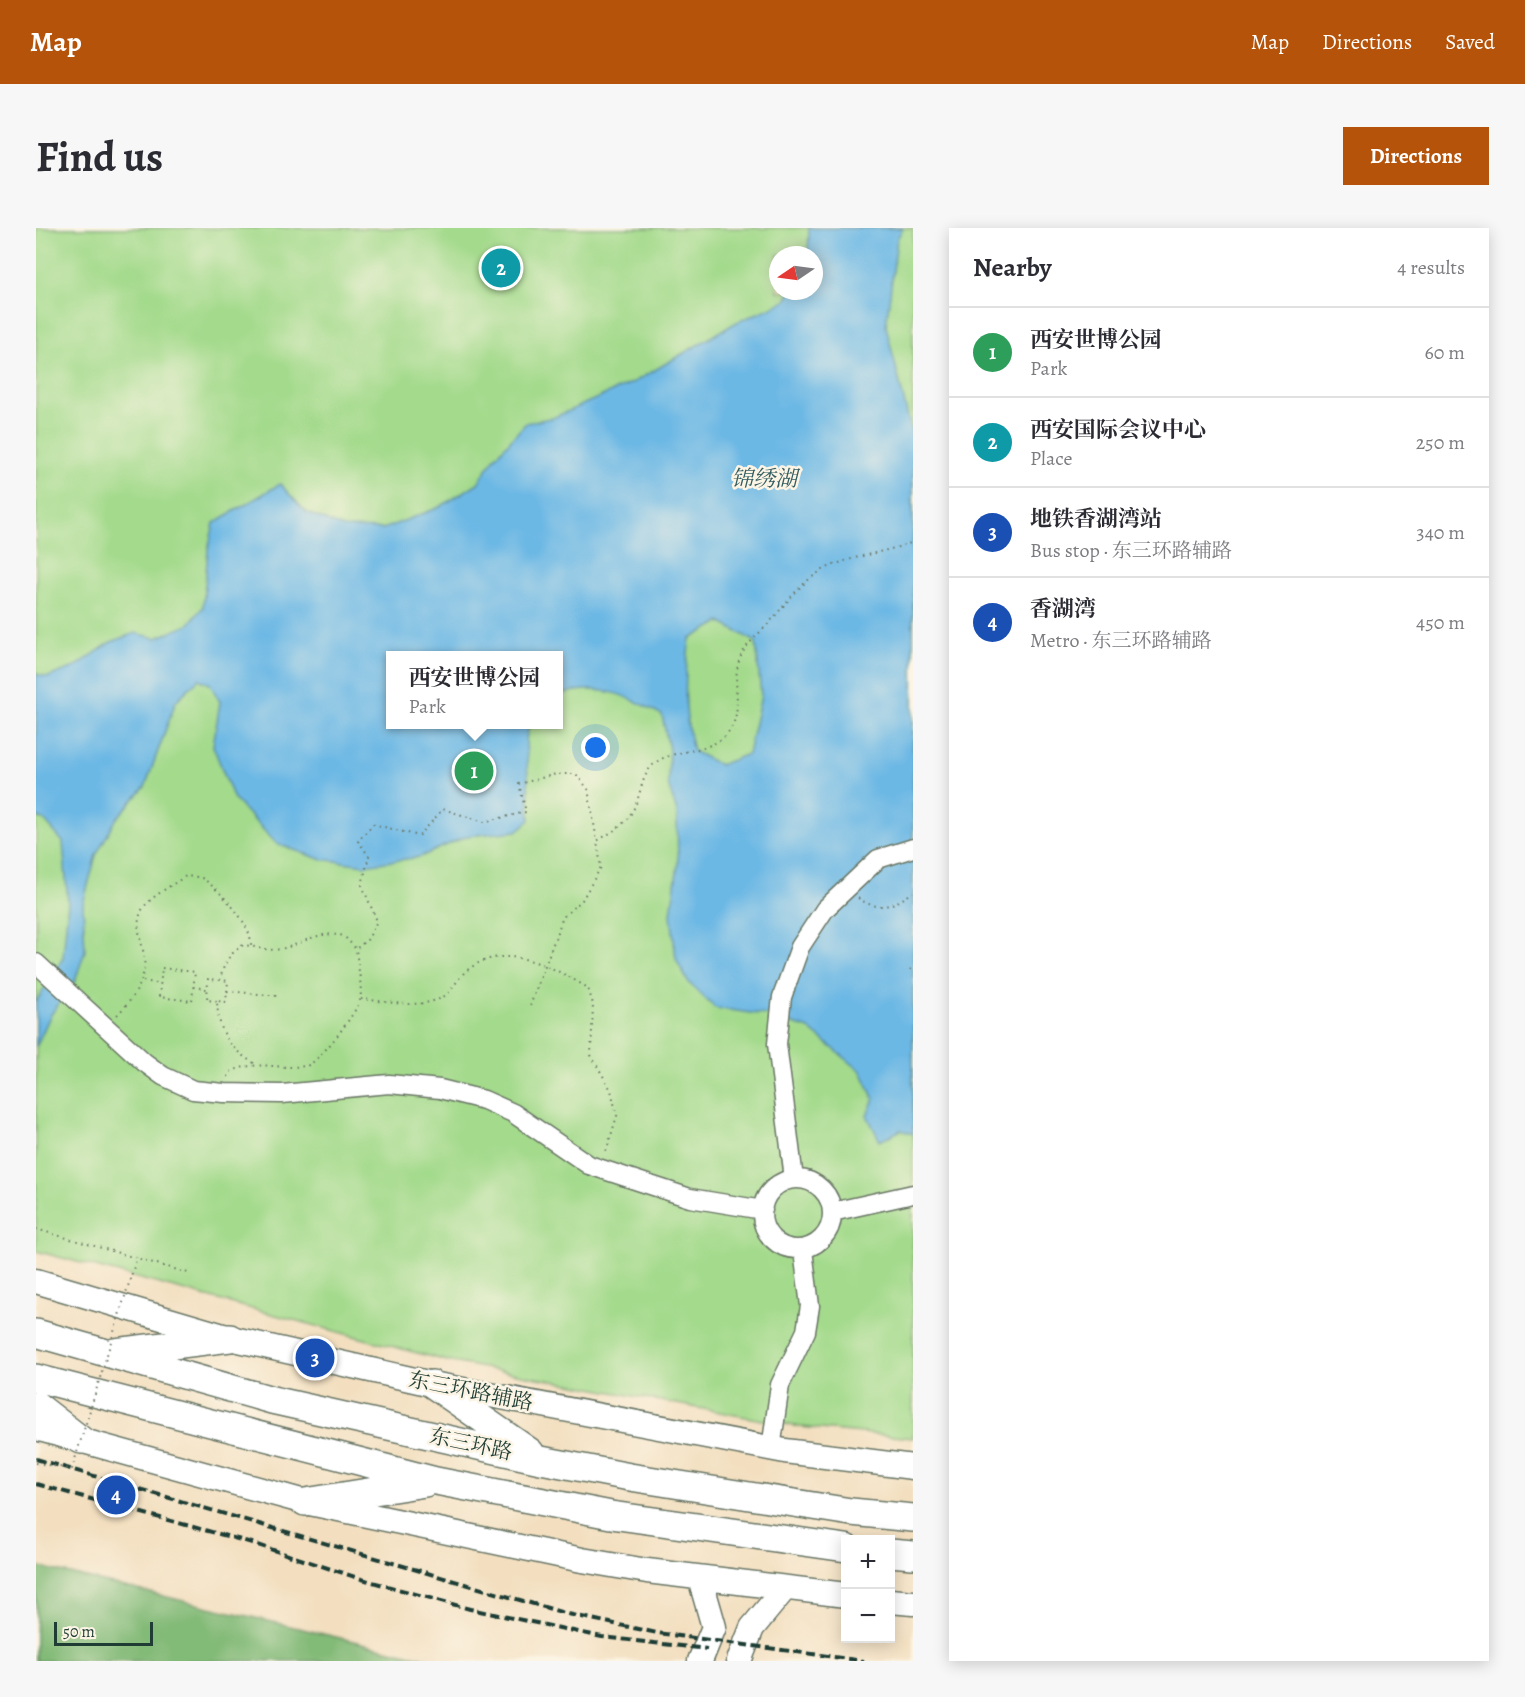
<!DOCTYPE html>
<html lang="en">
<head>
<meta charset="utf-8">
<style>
	:root { --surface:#fff; --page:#f7f7f7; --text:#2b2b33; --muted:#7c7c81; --line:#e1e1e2; --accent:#b45309 }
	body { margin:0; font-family:Alegreya,"Noto Serif SC",serif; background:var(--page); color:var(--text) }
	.controls { position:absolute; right:18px; bottom:18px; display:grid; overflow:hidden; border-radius:0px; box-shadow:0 3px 15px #0003 }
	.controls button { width:54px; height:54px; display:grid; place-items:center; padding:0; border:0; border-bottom:2px solid var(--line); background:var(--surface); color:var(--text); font:30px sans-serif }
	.compass { position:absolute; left:733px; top:18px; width:54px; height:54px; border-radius:50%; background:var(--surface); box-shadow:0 3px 15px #0003; rotate:257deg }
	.scale { position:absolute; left:18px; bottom:15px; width:99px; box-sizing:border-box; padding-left:6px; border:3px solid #1f3d34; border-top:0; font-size:16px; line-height:21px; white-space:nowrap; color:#1f3d34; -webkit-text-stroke:4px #fcf5e5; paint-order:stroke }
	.you { position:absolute; left:560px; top:520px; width:21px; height:21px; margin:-15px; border:4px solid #fff; border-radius:50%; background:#1a73e8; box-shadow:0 0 0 9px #1a73e833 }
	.badge { display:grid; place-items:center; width:39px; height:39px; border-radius:50%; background:var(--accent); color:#fff; font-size:20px; font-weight:700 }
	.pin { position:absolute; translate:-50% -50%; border:3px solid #fff; box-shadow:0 2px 6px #0006 }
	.popup { position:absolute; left:350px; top:423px; width:177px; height:78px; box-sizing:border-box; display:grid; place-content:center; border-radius:0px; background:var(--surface); filter:drop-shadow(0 2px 4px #0005); font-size:20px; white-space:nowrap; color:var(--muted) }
	.popup b { font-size:22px; color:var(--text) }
	.popup::after { content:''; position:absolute; left:50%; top:100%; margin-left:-12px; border:12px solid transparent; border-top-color:var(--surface) }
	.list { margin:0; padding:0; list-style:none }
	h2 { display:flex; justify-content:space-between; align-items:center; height:78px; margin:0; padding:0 24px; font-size:26px }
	h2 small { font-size:20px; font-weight:400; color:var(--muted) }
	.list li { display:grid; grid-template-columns:39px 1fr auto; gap:18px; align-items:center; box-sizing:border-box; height:90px; padding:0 24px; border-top:2px solid var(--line) }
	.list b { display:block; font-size:22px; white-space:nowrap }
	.list p { margin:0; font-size:20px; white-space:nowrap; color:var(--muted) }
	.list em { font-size:20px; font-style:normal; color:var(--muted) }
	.map { position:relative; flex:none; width:877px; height:1433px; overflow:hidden; border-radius:0px }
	header { display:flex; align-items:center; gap:36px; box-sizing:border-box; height:84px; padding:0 30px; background:var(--accent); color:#fff }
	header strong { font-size:28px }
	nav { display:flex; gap:33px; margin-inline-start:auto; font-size:21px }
	.intro { display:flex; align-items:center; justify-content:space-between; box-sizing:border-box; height:144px; padding:0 36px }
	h1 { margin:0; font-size:42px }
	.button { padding:15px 27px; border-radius:0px; background:var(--accent); color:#fff; font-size:21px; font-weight:700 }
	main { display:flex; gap:36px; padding:0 36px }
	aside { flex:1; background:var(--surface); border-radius:0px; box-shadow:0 3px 15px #0003 }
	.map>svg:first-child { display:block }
	.green { fill:#a3da8b; stroke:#618c60; stroke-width:1.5; fill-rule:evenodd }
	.forest { fill:#82ba77; stroke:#507c56; stroke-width:1.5 }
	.water { fill:#6cb8e5; stroke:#467a8c; stroke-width:1.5; fill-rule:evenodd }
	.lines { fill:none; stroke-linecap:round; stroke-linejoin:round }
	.minor-casing { stroke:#697665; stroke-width:21 }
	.major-casing { stroke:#697665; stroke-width:27 }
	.highway-casing { stroke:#697665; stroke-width:30 }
	.path { stroke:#697665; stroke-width:2; stroke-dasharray:1.5 4.5; stroke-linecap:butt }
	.minor { stroke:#fff; stroke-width:18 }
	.major { stroke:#fff; stroke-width:24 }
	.highway { stroke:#fff; stroke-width:27 }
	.rail { stroke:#1f3d34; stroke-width:4; stroke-dasharray:9 4.5; stroke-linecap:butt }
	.path-bridge { stroke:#697665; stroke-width:2; stroke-dasharray:1.5 4.5; stroke-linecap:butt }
	.labels { text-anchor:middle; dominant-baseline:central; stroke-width:5; stroke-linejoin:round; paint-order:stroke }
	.street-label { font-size:21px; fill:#1f3d34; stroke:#fcf5e5 }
	.water-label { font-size:22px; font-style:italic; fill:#325c60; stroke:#fcf5e5 }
</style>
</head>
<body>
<header>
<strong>Map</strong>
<nav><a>Map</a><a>Directions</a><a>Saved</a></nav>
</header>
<div class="intro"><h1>Find us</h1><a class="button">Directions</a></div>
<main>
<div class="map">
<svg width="877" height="1433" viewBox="0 0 877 1433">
	<rect width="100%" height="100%" fill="#fcf5e5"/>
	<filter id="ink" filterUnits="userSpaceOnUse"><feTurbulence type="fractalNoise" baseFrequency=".0167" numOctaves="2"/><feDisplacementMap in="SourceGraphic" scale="12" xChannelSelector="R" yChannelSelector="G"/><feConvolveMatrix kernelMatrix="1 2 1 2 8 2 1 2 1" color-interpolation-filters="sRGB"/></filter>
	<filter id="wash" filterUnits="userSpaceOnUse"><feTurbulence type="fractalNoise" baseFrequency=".008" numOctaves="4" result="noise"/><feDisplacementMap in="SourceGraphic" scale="24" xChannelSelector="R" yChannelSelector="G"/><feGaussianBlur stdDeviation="1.35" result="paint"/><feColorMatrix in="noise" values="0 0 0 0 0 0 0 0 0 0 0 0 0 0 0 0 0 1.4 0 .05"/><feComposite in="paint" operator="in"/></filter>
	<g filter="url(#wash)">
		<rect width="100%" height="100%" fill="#f3dfc0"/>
		<path class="green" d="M 0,0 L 877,0 L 877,1210 L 764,1199 L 411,1133 L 0,1023 ZM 742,27 L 778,27 L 778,63 L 742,63 ZM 354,428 L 522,428 L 522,496 L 354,496 Z"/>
		<path class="forest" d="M 0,1338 L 402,1433 L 0,1433 Z"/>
		<path class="water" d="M 773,0 L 867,0 L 861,11 L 850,98 L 877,210 L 877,906 L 865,902 L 844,913 L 831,887 L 838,871 L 825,843 L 773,801 L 730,787 L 679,780 L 652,754 L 640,731 L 635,686 L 642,636 L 641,584 L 632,556 L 633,522 L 626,487 C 589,467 565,454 522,467 L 522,428 L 354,428 L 354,496 L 493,497 L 490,512 L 494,592 L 481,603 L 431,608 L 384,629 L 329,637 L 284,631 L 241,616 L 198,571 L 177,518 L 184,474 L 174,456 L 163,451 L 140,473 L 109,559 L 81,590 L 60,627 L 47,676 L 49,723 L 39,753 L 14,788 L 0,819 L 0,774 L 27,730 L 32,675 L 27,614 L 9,593 L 0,588 L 0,446 L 12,449 L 39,439 L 75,414 L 99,405 L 120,410 L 152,397 L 167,379 L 172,322 L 178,295 L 244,256 L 270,284 L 307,300 L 347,301 L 404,279 L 442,255 L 459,229 L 490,195 L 519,189 L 600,153 L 701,94 L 750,73 L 755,63 L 778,63 L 778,27 L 772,27 ZM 684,394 L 720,414 L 725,468 L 712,526 L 684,537 L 657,523 C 647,484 648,450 654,411 Z"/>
	</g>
	<g filter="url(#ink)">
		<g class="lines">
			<defs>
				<path id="minor" d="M 0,735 L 108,834 L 127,848 L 157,862 L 188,865 L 246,866 L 353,856 L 404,861 L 448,872 L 477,885 L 553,937 L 654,970 L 727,982
					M726 986a35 35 0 1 1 70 0a35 35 0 1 1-70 0Z
					M 758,951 L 741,816 L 746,769 L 764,719 L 789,681 L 842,631 L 877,620
					M 796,984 L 877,966
					M 735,1221 L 744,1157 L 770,1103 L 774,1078 L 767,1022"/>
				<path id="major" d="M 0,1053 L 194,1110 L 396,1156 L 749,1223 L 877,1239
					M 0,1200 L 269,1274 L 546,1332 L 611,1343 L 810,1367
					M 664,1350 L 678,1399 L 664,1433
					M 854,1373 L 877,1375
					M 703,1433 L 716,1400 L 749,1360"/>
				<path id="highway" d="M 0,1105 L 236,1172 L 505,1232 L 594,1249 L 815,1284 L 877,1290
					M 79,1124 L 194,1110
					M 0,1150 L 400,1253 L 575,1287 L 810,1320
					M 396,1156 L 494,1224
					M 0,1177 L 45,1212
					M 269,1274 L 389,1255
					M 854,1325 L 877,1327"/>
			</defs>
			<use href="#minor" class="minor-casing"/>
			<use href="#major" class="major-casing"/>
			<use href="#highway" class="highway-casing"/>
			<path class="path" d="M 822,670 C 843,685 859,677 877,664
				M 126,740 L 159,744 L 156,773 L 123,769 Z
				M 874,742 L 877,739
				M 107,753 L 125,756
				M 157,759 L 171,761
				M 191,763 L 244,768
				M 325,771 C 349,773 379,781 403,771 C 416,766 419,753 428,745 C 465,711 516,738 552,760 L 557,776 L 555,827 L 575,862 L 581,888 L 569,927
				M 181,773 L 171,772 L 172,751 L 184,752
				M 494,778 L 527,689 L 546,672 L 565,639 L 561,613 C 574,605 588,598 596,584 C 605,569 604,552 615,539 C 632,519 669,528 690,507 C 709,486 696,460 702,437 C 706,419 719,410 731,397 C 748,379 760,359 782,345 C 806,329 849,325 877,314
				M 81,787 C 99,769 113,749 107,722 C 104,707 99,697 106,682 C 111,671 139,655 150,648 C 156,649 164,648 169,652 C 185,664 216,696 215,717
				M 218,835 C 193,821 182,803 181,773 L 190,774 L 192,753 L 184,752 C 188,735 192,727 207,717 C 219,718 233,724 244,721 C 270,716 278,702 308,708 L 320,721
				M 192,849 L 194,844 C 221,831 241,842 270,838 C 282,836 321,784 324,772 C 327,762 321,733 320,721 L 332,711 L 341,693 L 326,657 L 333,628 L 322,613 L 337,596 L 383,608 L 407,581 L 448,594 L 490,584 L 483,556 L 520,546 L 540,546 L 552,561 L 561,613
				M 0,1001 L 152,1045"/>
			<use href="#minor" class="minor"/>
			<use href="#major" class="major"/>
			<use href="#highway" class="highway"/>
			<path class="rail" d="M 0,1231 L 532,1386 L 621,1405 L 828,1433
				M 0,1256 L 216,1315 L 322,1350 L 434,1381 L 566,1409 L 671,1421"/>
			<path class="path-bridge" d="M 0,1235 L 36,1241 L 101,1029"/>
		</g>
	</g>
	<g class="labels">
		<g class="street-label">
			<text transform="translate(435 1163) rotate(11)">东三环路辅路</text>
			<text transform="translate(435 1216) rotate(12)">东三环路</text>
		</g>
		<g class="water-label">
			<text x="728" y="251">锦绣湖</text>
		</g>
	</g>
</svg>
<div class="controls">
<button>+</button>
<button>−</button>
</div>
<svg class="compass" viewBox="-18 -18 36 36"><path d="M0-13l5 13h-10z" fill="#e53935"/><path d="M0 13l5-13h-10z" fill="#7c7c81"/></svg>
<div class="scale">50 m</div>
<div class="you"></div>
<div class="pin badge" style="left:438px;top:543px;background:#2e9e5b">1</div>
<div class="popup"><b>西安世博公园</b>Park</div>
<div class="pin badge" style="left:465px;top:40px;background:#0f9aa8">2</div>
<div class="pin badge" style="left:279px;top:1130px;background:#1a4fb4">3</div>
<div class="pin badge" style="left:80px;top:1267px;background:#1a4fb4">4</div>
</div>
<aside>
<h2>Nearby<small>4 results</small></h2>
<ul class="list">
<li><span class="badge" style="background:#2e9e5b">1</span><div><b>西安世博公园</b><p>Park</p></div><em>60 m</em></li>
<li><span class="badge" style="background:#0f9aa8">2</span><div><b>西安国际会议中心</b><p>Place</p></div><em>250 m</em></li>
<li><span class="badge" style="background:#1a4fb4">3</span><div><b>地铁香湖湾站</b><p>Bus stop · 东三环路辅路</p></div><em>340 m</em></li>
<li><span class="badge" style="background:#1a4fb4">4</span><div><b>香湖湾</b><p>Metro · 东三环路辅路</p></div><em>450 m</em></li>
</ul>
</aside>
</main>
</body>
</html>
